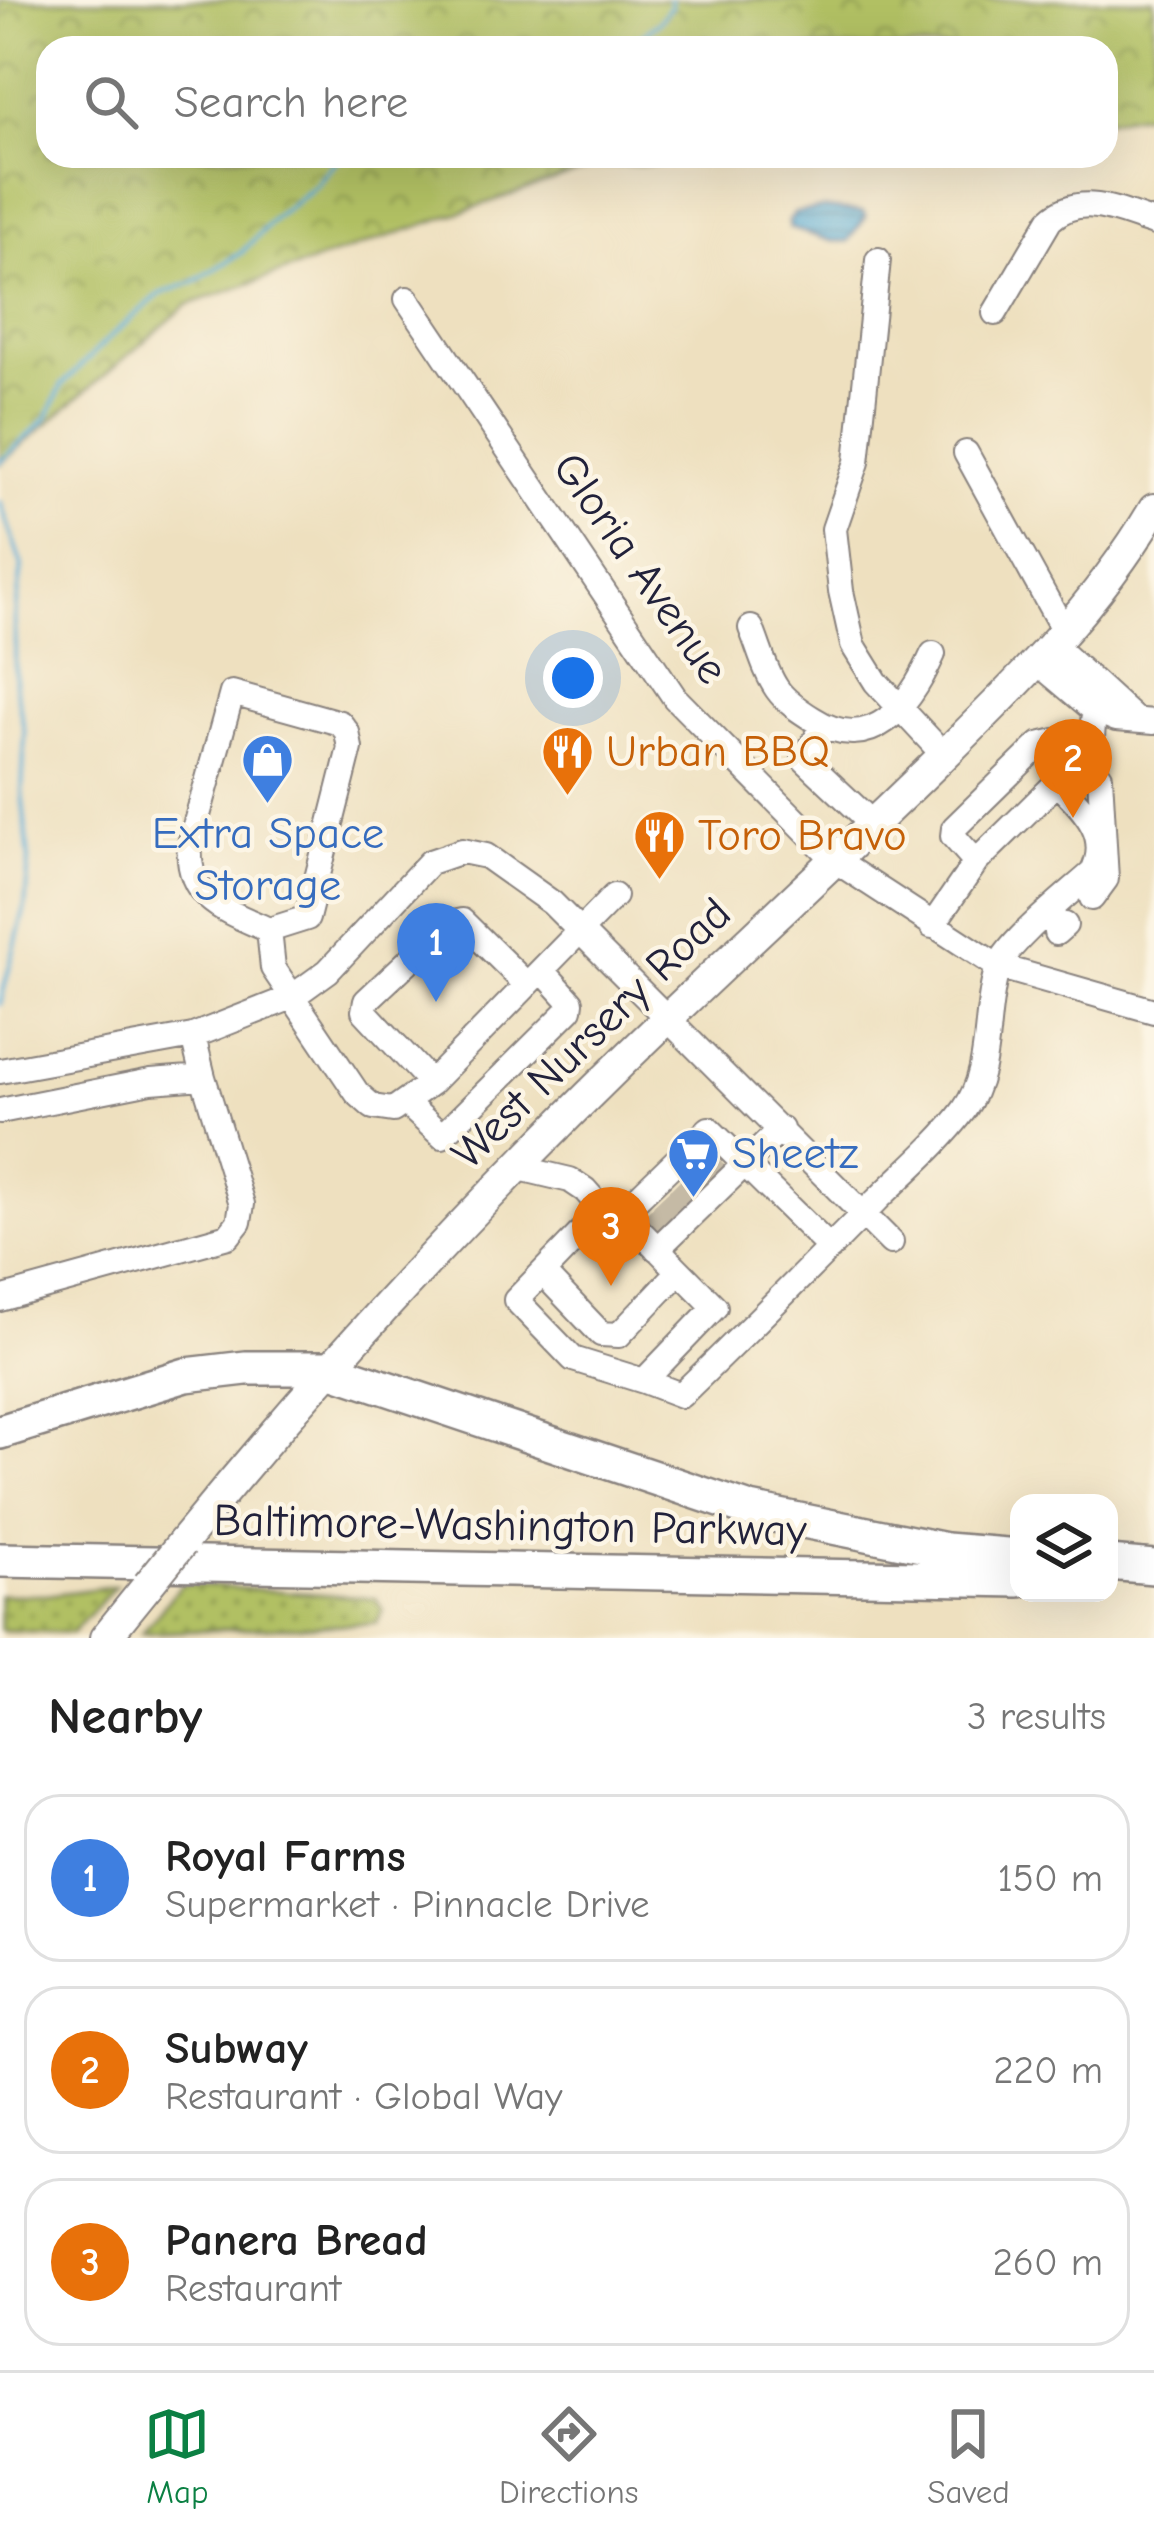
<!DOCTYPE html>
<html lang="en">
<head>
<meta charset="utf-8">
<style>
	:root { --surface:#fff; --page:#f6f6f6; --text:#222; --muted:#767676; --line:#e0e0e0; --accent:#0b8043 }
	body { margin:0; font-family:"Comic Neue",sans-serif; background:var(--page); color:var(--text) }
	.controls { position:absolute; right:36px; bottom:36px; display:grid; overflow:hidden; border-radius:24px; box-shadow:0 12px 48px #0002 }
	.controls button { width:108px; height:108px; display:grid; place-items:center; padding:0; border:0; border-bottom:3px solid var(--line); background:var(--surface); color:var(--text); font:60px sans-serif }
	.you { position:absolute; left:573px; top:678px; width:42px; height:42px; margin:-30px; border:9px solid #fff; border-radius:50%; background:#1a73e8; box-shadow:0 0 0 18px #1a73e833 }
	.badge { display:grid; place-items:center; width:78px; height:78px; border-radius:50%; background:var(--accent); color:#fff; font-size:39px; font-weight:700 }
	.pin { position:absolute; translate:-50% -99px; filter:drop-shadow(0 3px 6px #0008) }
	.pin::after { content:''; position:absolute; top:63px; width:42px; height:36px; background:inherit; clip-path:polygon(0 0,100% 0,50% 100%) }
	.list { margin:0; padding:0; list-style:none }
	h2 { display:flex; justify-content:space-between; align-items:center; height:156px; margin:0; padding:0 48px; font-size:51px }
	h2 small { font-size:39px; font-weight:400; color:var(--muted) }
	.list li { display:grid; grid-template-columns:78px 1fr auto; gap:36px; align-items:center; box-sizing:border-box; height:168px; margin:0 24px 24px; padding:0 24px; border:3px solid var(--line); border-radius:36px }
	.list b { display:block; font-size:45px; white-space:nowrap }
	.list p { margin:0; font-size:39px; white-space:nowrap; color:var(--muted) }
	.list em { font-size:39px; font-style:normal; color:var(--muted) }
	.icon { flex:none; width:66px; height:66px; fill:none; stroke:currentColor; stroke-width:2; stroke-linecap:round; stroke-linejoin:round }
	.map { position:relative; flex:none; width:1154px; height:1638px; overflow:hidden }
	.search { position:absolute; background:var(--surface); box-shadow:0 12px 48px #0002; left:36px; right:36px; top:36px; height:132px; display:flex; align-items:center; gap:30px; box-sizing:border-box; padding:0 42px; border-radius:36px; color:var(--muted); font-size:45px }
	.sheet { height:732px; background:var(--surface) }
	nav { display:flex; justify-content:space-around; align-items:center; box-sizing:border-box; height:168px; border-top:3px solid var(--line); background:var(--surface); font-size:33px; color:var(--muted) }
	nav a { display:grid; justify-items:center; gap:6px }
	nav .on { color:var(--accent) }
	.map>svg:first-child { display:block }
	.grass { fill:url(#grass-dots); stroke:#6a714f; stroke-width:3 }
	.park { fill:url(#park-crowns); stroke:#6a714f; stroke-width:3 }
	.water { fill:url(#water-rules); stroke:#3e6688; stroke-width:3 }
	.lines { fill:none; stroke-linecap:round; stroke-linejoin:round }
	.stream { stroke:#59abd4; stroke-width:4.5 }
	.minor-tunnel { stroke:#c5baa5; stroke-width:24; stroke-dasharray:24 12; stroke-linecap:butt }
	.minor-casing { stroke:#88817d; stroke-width:28 }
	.major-casing { stroke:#88817d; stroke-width:34 }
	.highway-casing { stroke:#88817d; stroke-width:38 }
	.minor { stroke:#fff; stroke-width:24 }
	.major { stroke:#fff; stroke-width:30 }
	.highway { stroke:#fff; stroke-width:33 }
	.major-bridge-casing { stroke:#88817d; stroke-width:34; stroke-linecap:butt }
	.major-bridge { stroke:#fff; stroke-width:30 }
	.labels { text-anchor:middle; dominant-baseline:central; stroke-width:9; stroke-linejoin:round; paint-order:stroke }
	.street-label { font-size:45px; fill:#22223b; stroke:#fcf5e5 }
	.food-label { font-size:45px; fill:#c56008; stroke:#fcf5e5; text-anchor:start }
	.shop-label { font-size:45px; fill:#366cbe; stroke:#fcf5e5 }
</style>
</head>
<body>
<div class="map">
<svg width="1154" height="1638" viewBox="0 0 1154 1638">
	<defs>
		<pattern id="grass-dots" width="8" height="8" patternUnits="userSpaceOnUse" patternTransform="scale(3)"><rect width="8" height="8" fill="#b1c063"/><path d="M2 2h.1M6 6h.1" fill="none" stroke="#909c53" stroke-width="1.8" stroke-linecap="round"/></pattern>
		<pattern id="park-crowns" width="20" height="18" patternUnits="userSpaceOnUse" patternTransform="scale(3)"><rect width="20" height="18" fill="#b1c063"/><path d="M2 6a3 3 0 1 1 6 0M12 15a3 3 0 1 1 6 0" fill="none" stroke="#909c53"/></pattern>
		<pattern id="water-rules" width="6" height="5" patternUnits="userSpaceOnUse" patternTransform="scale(3)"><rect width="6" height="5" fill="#59abd4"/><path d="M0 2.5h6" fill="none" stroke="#498bad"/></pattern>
	</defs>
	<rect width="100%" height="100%" fill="#fcf5e5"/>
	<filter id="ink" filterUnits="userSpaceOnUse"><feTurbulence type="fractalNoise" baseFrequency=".00833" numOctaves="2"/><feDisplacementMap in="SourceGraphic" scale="24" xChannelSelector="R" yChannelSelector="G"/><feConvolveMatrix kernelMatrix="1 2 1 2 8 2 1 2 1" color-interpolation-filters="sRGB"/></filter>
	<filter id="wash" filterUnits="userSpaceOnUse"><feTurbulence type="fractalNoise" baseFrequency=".004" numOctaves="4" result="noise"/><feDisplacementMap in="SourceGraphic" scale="48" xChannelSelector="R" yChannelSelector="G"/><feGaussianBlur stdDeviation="2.7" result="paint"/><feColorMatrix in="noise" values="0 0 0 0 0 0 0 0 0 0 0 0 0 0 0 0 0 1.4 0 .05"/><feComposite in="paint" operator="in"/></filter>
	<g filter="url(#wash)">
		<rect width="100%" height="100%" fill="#eee0bf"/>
		<path class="grass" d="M 181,1584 L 376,1598 L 383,1610 L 377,1623 L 142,1633 Z
			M 115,1586 L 72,1633 L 0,1630 L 0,1595 L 46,1595 Z"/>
		<path class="park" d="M 0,0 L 1154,0 L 1154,112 L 1106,120 L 1106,48 L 48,48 L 48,156 L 877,156 L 593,167 L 187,305 L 0,464 Z"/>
		<path class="water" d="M 823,208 L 863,212 L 866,217 L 848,241 L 832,241 L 790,228 L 789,221 L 795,213 Z"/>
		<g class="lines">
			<path class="stream" d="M 626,48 L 659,22 L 671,6 L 670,0
				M 0,462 L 47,418 L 62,385 L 113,334 L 160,294 L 194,282 L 241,253 L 275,218 L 316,185 L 340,156
				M 0,502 L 22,566 L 15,619 L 15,684 L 25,734 L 22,792 L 29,860 L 25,907 L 0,1004"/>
		</g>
	</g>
	<g filter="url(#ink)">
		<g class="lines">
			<path class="minor-tunnel" d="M 701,1159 L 717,1175
				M 688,1171 L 705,1187
				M 675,1185 L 691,1201
				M 662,1197 L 678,1214
				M 648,1212 L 664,1228"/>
			<defs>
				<path id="minor" d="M 878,260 L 857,462 L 834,529 L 841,591 L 853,645 L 876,682 L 944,755
					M 407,299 L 675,698 L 836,861 L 997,966 L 1154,1011
					M 995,313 L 1050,220 C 1081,191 1119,212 1154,223
					M 966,453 L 1064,631
					M 751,628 C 759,647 765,672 777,689 C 786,702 800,711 813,719 C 872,757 910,705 933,654
					M 1052,644 L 1133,718
					M 1036,661 L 1094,710 L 1116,719 L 1154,722
					M 824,726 L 804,759 L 873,824
					M 976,862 L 953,836 L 954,828 L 1039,745 L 1056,741 L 1083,757 L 1100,776 L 1106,879 L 1092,898
					M 932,926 L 976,862 L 1083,757 L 1092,738 L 1094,710
					M 269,930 L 307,918 L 350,748 L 347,732 L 340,723 L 232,693 L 190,844 C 185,899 226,911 269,930 L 273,968 L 357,1093 L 373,1107 L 393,1110 L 431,1083 L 614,896
					M 1056,933 L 1065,925
					M 0,1071 L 193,1036 L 292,997 L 328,971 L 430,862 L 462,851 L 486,856 L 552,903 L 891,1242
					M 431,1083 L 364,1011 L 366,1001 L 448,924 L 462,921 L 527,985
					M 406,1103 L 442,1136 L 570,1009 L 571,1002 L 542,970
					M 0,1111 L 151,1081 L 203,1077 L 193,1036
					M 515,1167 L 570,1180 L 585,1190 L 629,1240
					M 601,1212 L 516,1300 L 573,1359 L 644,1381
					M 830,1248 L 709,1129 L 622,1213 L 715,1307 L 644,1381 L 681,1395 C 747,1332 811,1267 875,1202 C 904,1173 939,1144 964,1110 C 993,1070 983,1015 997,970 C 1004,945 1070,893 1092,873 C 1113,835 1081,807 1057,782
					M 657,1249 L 781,1129
					M 543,1273 L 601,1334 L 619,1335 L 670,1281
					M 0,1299 L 228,1236 L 239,1222 L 242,1204 L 203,1077"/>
				<path id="major" d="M 182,1543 C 334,1356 497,1181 671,1015 C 759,931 848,849 935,764 C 1015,686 1097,606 1154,509
					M 105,1638 L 148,1585"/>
				<path id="highway" d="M 0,1432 L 186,1375 L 246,1368 L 327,1368 L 750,1510 L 946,1550 L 1019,1556
					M 0,1560 L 1019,1580
					M 1109,1563 L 1154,1567"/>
			</defs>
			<use href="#minor" class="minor-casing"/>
			<use href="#major" class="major-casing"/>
			<use href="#highway" class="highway-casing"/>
			<use href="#minor" class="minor"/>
			<use href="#major" class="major"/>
			<use href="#highway" class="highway"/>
			<defs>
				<path id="major-bridge" d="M 148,1585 L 182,1543"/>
			</defs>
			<use href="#major-bridge" class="major-bridge-casing"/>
			<use href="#major-bridge" class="major-bridge"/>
		</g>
	</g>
	<defs>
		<symbol id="restaurant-pin" viewBox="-11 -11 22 30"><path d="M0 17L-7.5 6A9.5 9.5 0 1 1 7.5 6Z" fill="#e8710a" stroke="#fcf5e5"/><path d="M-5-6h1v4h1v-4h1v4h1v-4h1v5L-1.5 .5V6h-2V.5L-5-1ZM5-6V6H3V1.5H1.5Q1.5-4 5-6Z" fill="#fff"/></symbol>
		<symbol id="shop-pin" viewBox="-11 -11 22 30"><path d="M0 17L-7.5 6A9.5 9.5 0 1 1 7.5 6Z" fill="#3f7fe0" stroke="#fcf5e5"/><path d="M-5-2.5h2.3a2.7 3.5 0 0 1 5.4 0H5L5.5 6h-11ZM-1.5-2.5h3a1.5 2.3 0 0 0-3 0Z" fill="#fff"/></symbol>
		<symbol id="supermarket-pin" viewBox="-11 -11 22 30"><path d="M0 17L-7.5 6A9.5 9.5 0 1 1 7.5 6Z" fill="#3f7fe0" stroke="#fcf5e5"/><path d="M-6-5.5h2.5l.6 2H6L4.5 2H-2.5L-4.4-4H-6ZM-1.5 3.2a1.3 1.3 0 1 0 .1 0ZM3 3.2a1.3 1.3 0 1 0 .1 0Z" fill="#fff"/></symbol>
	</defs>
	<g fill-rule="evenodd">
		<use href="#restaurant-pin" x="538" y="722" width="59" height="81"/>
		<use href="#shop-pin" x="238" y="730" width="59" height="81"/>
		<use href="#restaurant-pin" x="630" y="806" width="59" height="81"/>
		<use href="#supermarket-pin" x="664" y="1124" width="59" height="81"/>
	</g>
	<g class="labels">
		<g class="street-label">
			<text transform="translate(641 568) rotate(55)">Gloria Avenue</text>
			<text transform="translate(591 1033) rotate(-44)">West Nursery Road</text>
			<text transform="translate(510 1525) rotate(1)">Baltimore-Washington Parkway</text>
		</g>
		<g class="food-label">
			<text x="606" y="751">Urban BBQ</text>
			<text x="698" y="835">Toro Bravo</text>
		</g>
		<g class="shop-label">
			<text x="268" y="833">Extra Space<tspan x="268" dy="52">Storage</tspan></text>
			<text x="732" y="1153" text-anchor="start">Sheetz</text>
		</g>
	</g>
</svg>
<div class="controls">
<button><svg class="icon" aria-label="layers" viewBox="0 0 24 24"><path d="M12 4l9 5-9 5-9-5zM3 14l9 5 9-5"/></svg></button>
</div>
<div class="you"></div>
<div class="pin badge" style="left:436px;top:1002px;background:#3f7fe0">1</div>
<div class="pin badge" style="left:1073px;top:818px;background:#e8710a">2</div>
<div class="pin badge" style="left:611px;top:1286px;background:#e8710a">3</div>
<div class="search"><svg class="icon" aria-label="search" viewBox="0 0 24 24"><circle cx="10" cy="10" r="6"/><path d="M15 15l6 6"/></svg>Search here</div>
</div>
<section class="sheet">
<h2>Nearby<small>3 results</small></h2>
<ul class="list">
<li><span class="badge" style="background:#3f7fe0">1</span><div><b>Royal Farms</b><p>Supermarket · Pinnacle Drive</p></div><em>150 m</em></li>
<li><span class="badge" style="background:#e8710a">2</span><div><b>Subway</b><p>Restaurant · Global Way</p></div><em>220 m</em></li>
<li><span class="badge" style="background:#e8710a">3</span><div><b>Panera Bread</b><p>Restaurant</p></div><em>260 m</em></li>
</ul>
</section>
<nav>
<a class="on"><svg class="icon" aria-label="map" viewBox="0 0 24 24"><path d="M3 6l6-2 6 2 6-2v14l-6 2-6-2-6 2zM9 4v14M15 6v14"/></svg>Map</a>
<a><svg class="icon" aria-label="directions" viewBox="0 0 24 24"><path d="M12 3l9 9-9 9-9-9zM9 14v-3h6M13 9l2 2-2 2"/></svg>Directions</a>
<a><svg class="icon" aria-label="saved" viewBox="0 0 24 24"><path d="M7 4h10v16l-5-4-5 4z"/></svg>Saved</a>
</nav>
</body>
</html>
